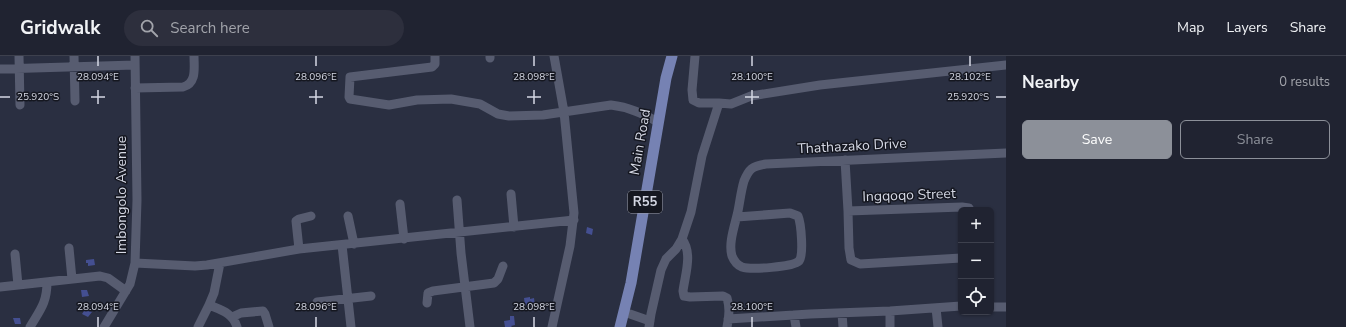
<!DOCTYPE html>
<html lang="en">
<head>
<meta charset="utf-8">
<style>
	:root { --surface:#202331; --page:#2d2f3d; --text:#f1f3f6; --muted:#a2a4ab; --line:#3d404d; --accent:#8c9099 }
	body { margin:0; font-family:"Nunito Sans",sans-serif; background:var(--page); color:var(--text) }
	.controls { position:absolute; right:12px; bottom:12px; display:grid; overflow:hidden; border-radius:6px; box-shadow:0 1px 3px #0004 }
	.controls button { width:36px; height:36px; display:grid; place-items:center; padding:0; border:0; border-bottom:1px solid var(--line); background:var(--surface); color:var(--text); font:20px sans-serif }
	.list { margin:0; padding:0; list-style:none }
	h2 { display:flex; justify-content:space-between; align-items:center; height:52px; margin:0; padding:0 16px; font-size:17px }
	h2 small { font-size:13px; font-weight:400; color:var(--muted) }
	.actions { display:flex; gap:8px; padding:12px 16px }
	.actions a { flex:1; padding:9px 0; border:1px solid var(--accent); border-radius:6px; text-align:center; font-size:14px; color:var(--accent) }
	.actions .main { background:var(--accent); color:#fff }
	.icon { flex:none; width:22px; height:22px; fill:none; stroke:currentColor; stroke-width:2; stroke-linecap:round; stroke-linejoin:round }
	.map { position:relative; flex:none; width:1006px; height:271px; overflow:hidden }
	header { display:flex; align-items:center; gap:24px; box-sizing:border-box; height:56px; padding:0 20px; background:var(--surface); border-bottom:1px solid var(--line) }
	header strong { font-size:19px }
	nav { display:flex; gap:22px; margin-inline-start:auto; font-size:14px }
	.search { width:280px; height:36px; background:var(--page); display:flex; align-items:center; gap:10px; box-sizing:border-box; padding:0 14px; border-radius:22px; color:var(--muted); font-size:15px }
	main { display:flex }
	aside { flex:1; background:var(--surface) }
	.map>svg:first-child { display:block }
	.building { fill:#444f91 }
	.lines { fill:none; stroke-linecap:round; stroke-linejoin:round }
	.minor { stroke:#575c70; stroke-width:9 }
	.primary { stroke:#7682b3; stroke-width:11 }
	.ticks { fill:none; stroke:#d5d8e4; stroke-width:1.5 }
	.labels { text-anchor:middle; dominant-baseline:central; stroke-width:3; stroke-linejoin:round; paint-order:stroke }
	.shield { fill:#151720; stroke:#9b9ea9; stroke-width:1 }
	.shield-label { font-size:13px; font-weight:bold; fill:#d5d8e4 }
	.street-label { font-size:14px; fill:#d5d8e4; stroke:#151720 }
	.ticks-label { font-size:10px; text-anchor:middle; fill:#d5d8e4; stroke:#151720; stroke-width:3; stroke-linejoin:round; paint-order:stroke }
</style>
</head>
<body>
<header>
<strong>Gridwalk</strong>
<div class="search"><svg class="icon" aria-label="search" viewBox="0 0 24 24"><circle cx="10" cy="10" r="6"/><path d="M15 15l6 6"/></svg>Search here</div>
<nav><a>Map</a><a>Layers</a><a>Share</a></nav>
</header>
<main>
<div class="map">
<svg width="1006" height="271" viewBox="0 0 1006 271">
	<rect width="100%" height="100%" fill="#2a2f41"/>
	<path class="building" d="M 587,171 L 593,173 L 592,179 L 586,177 Z
		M 94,203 L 95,209 L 88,210 L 88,207 L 86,207 L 86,204 Z
		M 81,234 L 87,234 L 89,240 L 82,241 Z
		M 530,241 L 530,243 L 534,242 L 535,250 L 528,251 L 527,249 L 525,250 L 524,242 Z
		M 86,252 L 92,256 L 88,261 L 82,258 Z
		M 510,260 L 514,260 L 515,269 L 511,270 L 512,271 L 505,271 L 504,265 L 510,264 Z
		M 13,262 L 20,262 L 21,268 L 15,268 Z"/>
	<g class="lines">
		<path class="minor" d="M 19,0 L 20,49
			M 74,0 L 75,45
			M 435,0 L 435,8 L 432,11 L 350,21 L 349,41 L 350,43 L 389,49 L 417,44 L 451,43 L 480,48 L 498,58 L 509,60 L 543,59 L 611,49 C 629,51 643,58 658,66
			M 490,0 L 490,2
			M 695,0 L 692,34 L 693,44 L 699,47 L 719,47 L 731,48 L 751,40 L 820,29 L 1006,9
			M 0,13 L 135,9
			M 135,32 L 183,31 C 197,27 194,12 194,0
			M 845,104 L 848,155 L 849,192 L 851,204 L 860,208 L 961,202
			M 511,138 L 514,171
			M 457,144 L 461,197 L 470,271
			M 400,148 L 404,183
			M 848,155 L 962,151 L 969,152 L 970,154
			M 348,160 L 354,188
			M 737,161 L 790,157 L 798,160 C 801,167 804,199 799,205 C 793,211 751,214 742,211 C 737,209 734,205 732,200 C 728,187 735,169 738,155 C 740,145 741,135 744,125 C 749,113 752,110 766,108 L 1006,97
			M 682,183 C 693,197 685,219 683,235 L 684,240 L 690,241 L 723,240 L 727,242 C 730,251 729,262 727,271
			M 342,189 L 351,271
			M 69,192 L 72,223
			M 299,193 L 296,165 L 299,163 L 311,160
			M 15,198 L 18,229
			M 135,207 L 195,210 L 207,209 L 299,193 L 574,164
			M 0,231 L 100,220 L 108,222 L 126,235
			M 317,246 L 371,240
			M 427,247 L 428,237 L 433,235 L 494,227 L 498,223 L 503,210
			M 209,249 C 221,254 233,257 237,271
			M 991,251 L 1006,251
			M 936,252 L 938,271
			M 842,257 L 843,271
			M 630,258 L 650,265
			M 794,259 L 796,271
			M 232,261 L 241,257 L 263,255 L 265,258 L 269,271
			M 728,263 L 810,258 L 890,255 L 961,250
			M 30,271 C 40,254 47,247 47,226
			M 104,271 L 130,228 L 135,207 L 137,144 L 135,0
			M 198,271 L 209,249 L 214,237 L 220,207
			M 552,271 L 570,190 L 574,157 L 564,56 L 554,0
			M 649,271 L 651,258 L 661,214 L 666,203 L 676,193 L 682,183 L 691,156 L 702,100 L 719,47
			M 890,271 L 890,255"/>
		<path class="primary" d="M 620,271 L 631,227 L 666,22 L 672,0"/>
	</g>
	<path class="ticks" d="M 98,0 L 98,10M 316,0 L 316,10M 534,0 L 534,10M 752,0 L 752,10M 970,0 L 970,10M 98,34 L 98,48M 316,34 L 316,48M 534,34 L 534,48M 752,34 L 752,48M 0,41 L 10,41M 91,41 L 105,41M 309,41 L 323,41M 527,41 L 541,41M 745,41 L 759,41M 996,41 L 1006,41M 98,261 L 98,271M 316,261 L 316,271M 534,261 L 534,271M 752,261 L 752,271"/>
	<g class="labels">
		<rect class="shield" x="628" y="135" width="34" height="22" rx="3"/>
		<g class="shield-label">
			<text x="645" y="146">R55</text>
		</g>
		<g class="street-label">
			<text transform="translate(640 86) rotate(-80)">Main Road</text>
			<text transform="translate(852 90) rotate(-3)">Thathazako Drive</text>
			<text transform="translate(121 139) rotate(-90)">Imbongolo Avenue</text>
			<text transform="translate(909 139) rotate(-2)">Ingqoqo Street</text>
		</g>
	</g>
	<g class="ticks-label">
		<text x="98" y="24">28.094°E</text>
		<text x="316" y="24">28.096°E</text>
		<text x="534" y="24">28.098°E</text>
		<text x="752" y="24">28.100°E</text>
		<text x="970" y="24">28.102°E</text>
		<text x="38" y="44">25.920°S</text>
		<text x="968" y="44">25.920°S</text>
		<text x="98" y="254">28.094°E</text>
		<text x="316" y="254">28.096°E</text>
		<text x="534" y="254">28.098°E</text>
		<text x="752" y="254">28.100°E</text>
	</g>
</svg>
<div class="controls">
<button>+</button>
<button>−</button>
<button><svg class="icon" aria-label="locate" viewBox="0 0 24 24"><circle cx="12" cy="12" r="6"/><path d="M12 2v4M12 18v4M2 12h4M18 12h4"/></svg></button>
</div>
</div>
<aside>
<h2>Nearby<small>0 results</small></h2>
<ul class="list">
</ul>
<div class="actions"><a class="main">Save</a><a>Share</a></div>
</aside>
</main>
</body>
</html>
